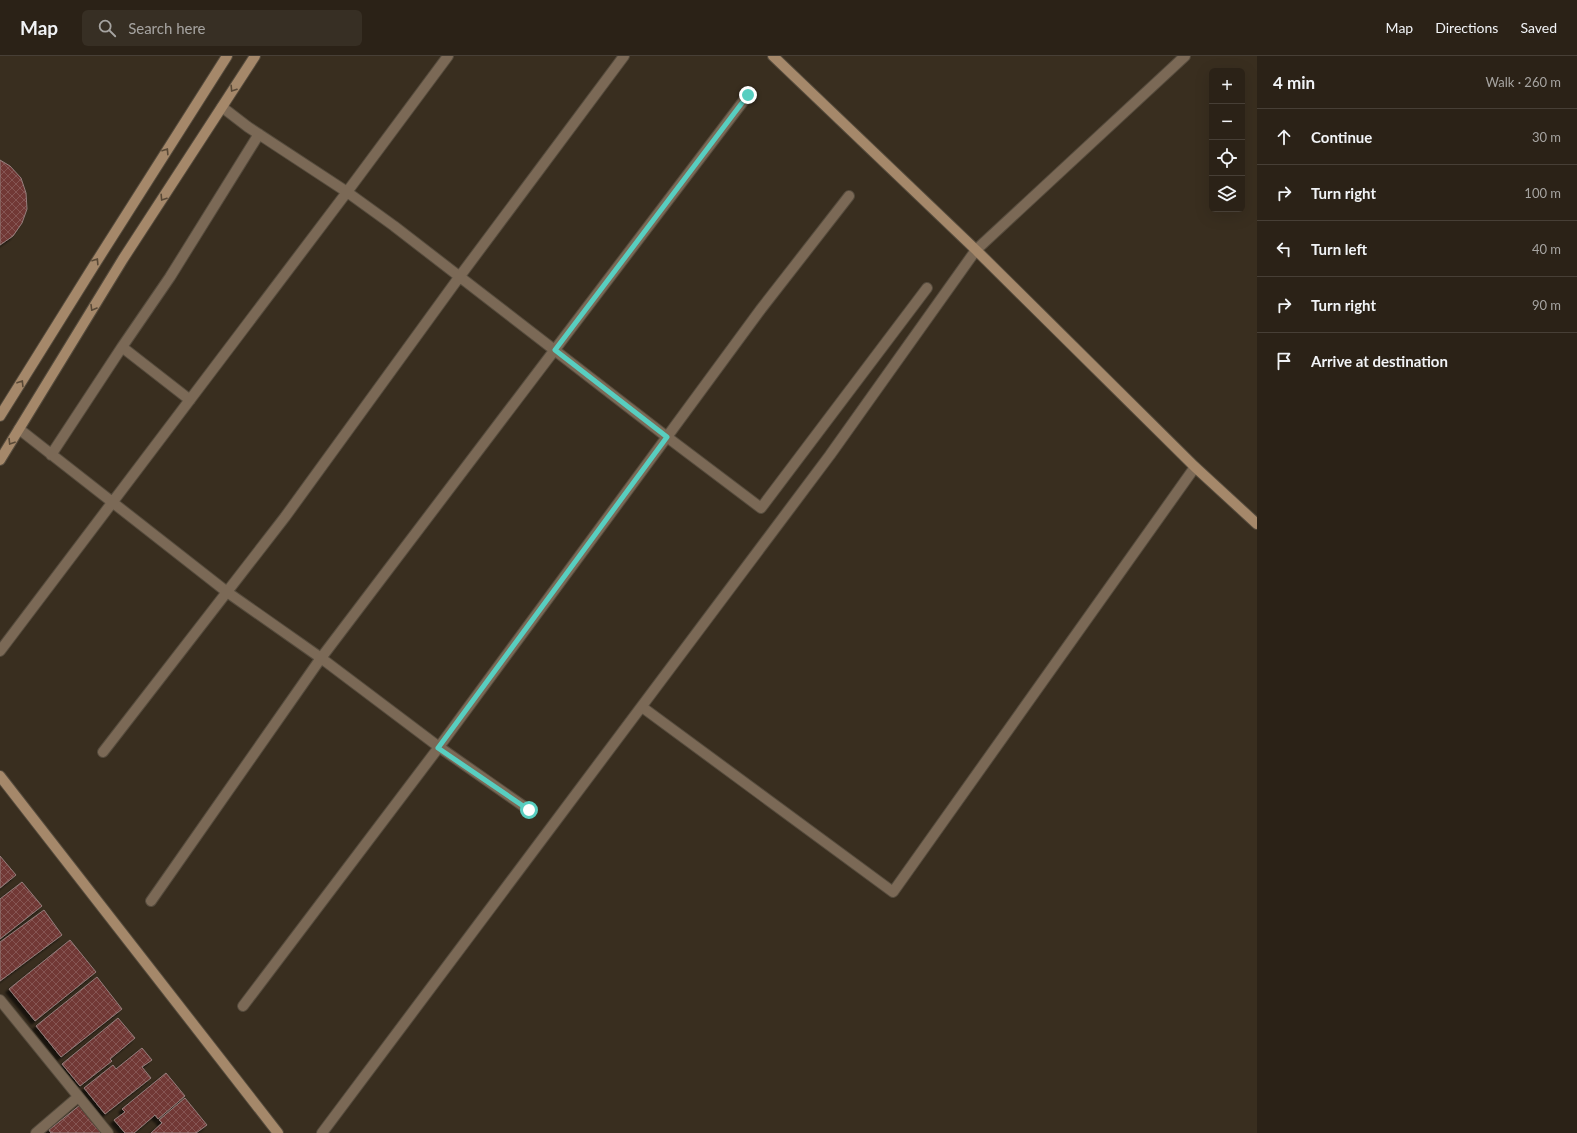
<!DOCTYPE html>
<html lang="en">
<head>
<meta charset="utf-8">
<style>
	:root { --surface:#2b2217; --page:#372f24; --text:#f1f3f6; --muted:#a6a4a1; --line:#473f36 }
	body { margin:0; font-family:Lato,sans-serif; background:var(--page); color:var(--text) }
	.controls { position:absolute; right:12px; top:12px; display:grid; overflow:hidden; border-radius:6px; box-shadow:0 4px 16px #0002 }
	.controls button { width:36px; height:36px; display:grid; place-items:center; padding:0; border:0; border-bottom:1px solid var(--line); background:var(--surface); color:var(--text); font:20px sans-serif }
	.stop { position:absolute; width:12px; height:12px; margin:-9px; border:3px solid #58cec0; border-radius:50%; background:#fff }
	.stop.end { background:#58cec0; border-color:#fff; box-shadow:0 1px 4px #0008 }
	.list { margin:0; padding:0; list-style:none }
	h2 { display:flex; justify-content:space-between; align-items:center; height:52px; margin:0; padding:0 16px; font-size:17px }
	h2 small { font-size:13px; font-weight:400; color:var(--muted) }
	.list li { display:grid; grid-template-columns:26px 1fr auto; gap:12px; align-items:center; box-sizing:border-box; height:56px; padding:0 16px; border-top:1px solid var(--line) }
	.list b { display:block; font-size:15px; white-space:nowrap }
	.list em { font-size:13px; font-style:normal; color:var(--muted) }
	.icon { flex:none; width:22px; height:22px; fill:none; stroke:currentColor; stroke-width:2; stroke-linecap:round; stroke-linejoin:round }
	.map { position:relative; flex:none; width:1257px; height:1077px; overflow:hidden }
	header { display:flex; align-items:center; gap:24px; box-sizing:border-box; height:56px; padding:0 20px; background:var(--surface); border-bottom:1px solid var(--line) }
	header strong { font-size:19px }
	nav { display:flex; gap:22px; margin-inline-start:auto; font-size:14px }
	.search { width:280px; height:36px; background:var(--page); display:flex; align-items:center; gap:10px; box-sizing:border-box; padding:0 14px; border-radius:6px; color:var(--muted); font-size:15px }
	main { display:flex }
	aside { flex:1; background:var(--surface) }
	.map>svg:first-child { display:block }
	.building { fill:url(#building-cross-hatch); stroke:#957e7c; filter:url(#shadow) }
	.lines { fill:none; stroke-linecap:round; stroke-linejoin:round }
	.street-casing { stroke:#554b3d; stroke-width:12 }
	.secondary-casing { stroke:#554b3d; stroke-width:12 }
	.street { stroke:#7b6956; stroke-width:10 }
	.secondary { stroke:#a5886a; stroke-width:10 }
	.oneway { stroke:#594936 }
	.route { stroke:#58cec0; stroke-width:5 }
</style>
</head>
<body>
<header>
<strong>Map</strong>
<div class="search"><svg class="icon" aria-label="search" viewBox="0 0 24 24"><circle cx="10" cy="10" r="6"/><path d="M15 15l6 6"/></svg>Search here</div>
<nav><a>Map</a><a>Directions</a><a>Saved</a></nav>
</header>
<main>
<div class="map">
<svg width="1257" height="1077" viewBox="0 0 1257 1077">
	<defs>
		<pattern id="building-cross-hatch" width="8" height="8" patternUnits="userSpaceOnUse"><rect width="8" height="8" fill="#713836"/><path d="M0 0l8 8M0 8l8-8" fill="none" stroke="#855452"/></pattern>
		<filter id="shadow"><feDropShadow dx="-3.5" dy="3.5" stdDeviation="1" flood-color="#0009"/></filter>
	</defs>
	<rect width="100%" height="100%" fill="#392e1f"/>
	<path class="building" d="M 0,104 L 10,110 L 21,122 L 26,137 L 27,153 L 22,167 L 13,180 L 0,189 Z
		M 0,800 L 16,819 L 0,832 Z
		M 22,826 L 42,850 L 0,883 L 0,843 Z
		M 44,854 L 62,879 L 0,925 L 0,886 Z
		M 70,884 L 96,916 L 35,965 L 9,933 Z
		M 97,921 L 122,953 L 61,1001 L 36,970 Z
		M 118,962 L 135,982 L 110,1003 L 112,1005 L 80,1030 L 62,1008 Z
		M 142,992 L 152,1004 L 142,1011 L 151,1022 L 105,1058 L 84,1032 L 113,1009 L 116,1013 Z
		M 166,1017 L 185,1040 L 158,1063 L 155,1059 L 134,1077 L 125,1077 L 114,1064 L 125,1056 L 122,1053 Z
		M 185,1042 L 207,1069 L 196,1077 L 151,1077 L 162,1067 L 159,1064 Z
		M 80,1049 L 102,1077 L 51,1077 L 49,1074 Z"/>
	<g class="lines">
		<defs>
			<path id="street" d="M 222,51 L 248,71 L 347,136 L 394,170 L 667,381 L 761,452 L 927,232
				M 190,344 L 122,291 L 170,221 L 259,78
				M 19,373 L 227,536 L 321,602 L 439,691 L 529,754
				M 51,399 L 122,291
				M 0,595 L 347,136 L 448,0
				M 642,651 L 893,836 L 1195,411
				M 103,696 L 285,461 L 460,220 L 624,0
				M 151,845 L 321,602 L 748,39
				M 0,944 L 108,1077
				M 243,950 L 439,691 L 761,253 L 849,140
				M 36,1077 L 78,1041
				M 322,1077 L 830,399 L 976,194 L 1185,0"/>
			<path id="secondary" d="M 773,0 L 976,194 L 1195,411 L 1257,468
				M 0,360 L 93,211 L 227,0
				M 0,404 L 123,203 L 255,0
				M 0,720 L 278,1077"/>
		</defs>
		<use href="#street" class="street-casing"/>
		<use href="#secondary" class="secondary-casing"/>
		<use href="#street" class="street"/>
		<use href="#secondary" class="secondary"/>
	</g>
	<defs><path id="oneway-chevron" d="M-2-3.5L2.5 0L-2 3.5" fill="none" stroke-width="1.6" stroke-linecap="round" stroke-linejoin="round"/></defs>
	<g class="oneway">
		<use href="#oneway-chevron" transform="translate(233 33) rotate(123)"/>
		<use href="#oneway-chevron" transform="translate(166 95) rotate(-57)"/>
		<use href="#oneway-chevron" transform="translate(163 142) rotate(123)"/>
		<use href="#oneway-chevron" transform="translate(96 205) rotate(-57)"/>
		<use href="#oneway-chevron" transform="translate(93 252) rotate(121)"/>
		<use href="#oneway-chevron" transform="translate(21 327) rotate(-58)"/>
		<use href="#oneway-chevron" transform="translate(11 386) rotate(122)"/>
	</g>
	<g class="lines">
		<path class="route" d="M 529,754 L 438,692 L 667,381 L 555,294 L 748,39"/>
	</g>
</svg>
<div class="controls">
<button>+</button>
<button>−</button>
<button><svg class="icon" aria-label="locate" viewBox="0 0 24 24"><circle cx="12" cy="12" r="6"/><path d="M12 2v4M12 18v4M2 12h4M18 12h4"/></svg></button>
<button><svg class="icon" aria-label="layers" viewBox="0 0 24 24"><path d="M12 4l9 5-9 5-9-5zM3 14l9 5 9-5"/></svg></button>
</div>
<div class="stop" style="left:529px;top:754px"></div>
<div class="stop end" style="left:748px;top:39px"></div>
</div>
<aside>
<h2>4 min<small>Walk · 260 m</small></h2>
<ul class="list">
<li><svg class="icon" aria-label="ahead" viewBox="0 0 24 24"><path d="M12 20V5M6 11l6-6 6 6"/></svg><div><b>Continue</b></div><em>30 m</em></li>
<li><svg class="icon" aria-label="right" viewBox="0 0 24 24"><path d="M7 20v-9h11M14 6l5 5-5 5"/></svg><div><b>Turn right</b></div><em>100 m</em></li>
<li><svg class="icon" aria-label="left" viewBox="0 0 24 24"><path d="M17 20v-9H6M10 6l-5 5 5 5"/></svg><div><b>Turn left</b></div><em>40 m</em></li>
<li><svg class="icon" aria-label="right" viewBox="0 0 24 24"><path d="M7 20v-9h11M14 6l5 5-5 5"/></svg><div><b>Turn right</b></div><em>90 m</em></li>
<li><svg class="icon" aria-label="arrive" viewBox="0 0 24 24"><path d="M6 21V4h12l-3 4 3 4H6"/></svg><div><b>Arrive at destination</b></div></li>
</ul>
</aside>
</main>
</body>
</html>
